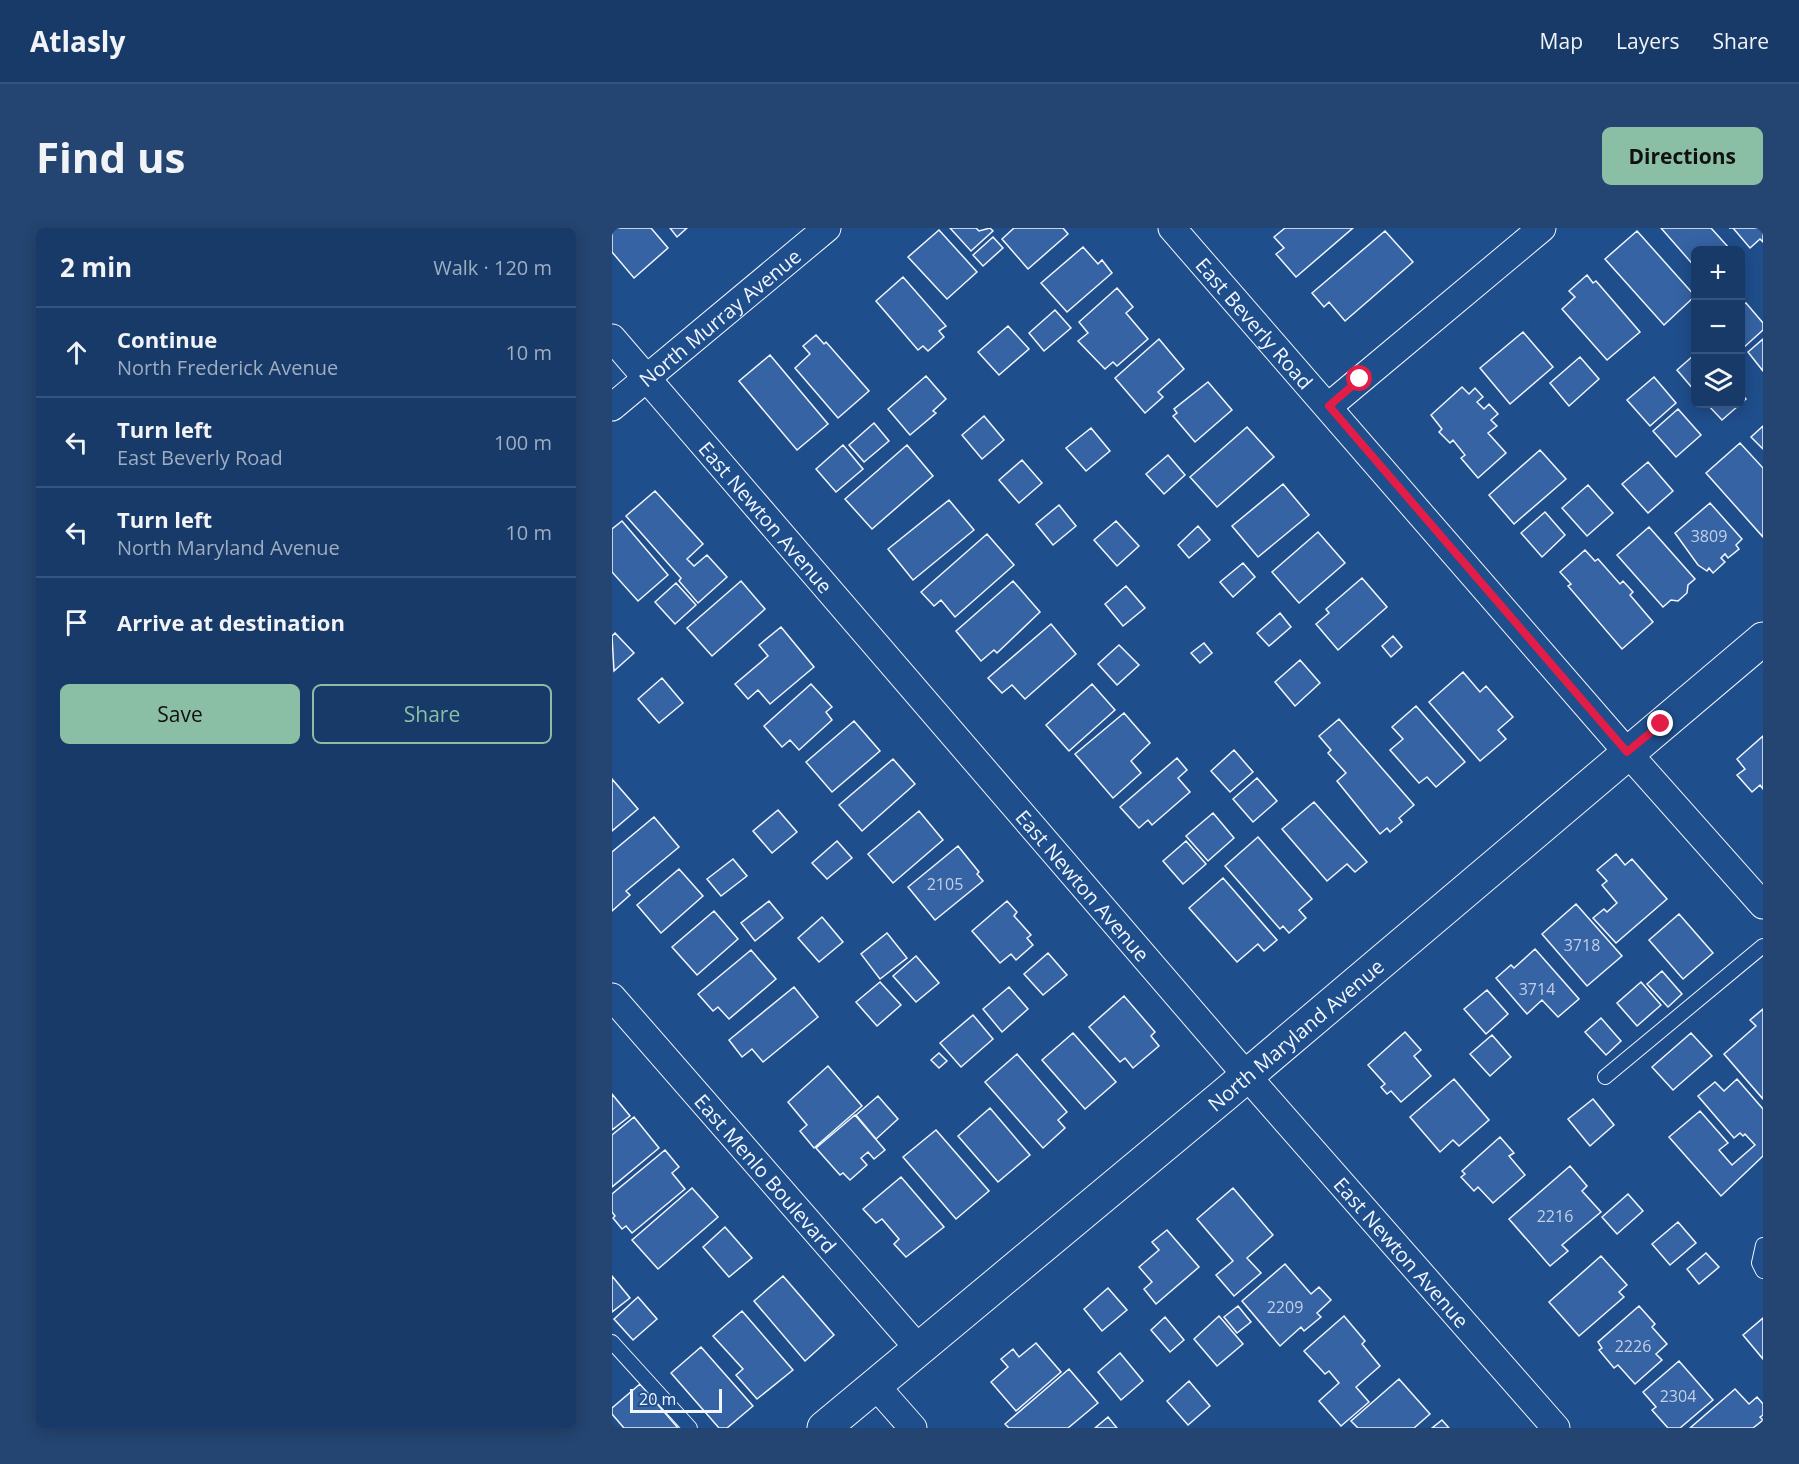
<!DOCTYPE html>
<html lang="en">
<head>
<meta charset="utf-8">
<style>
	:root { --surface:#173a69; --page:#244571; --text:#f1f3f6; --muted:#9eadc0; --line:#36547d; --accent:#8abfa5 }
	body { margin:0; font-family:"Open Sans",sans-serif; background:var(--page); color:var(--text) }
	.controls { position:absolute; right:18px; top:18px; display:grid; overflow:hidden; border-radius:9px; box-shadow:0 3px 15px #0003 }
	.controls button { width:54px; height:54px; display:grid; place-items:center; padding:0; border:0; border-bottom:2px solid var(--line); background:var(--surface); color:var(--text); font:30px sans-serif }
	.scale { position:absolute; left:18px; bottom:15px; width:92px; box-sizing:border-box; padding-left:6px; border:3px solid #f2f6ff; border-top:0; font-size:16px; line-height:21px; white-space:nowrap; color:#f2f6ff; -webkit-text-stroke:4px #1f4e8c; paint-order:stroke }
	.stop { position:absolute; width:18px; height:18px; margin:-14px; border:4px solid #e11d48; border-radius:50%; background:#fff }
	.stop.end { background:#e11d48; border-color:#fff; box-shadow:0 2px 6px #0008 }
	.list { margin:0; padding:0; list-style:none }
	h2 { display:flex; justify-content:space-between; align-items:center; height:78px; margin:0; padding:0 24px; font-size:26px }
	h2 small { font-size:20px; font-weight:400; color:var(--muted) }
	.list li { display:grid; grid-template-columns:39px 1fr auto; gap:18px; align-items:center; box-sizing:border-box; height:90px; padding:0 24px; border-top:2px solid var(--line) }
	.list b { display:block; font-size:22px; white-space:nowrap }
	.list p { margin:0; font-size:20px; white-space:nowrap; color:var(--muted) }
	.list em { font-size:20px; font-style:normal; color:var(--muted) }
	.actions { display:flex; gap:12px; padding:18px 24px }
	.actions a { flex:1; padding:14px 0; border:2px solid var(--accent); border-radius:9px; text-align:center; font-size:21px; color:var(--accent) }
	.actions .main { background:var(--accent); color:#111 }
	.icon { flex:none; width:33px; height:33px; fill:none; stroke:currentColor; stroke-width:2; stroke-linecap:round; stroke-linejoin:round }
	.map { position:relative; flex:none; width:1151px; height:1200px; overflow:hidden; border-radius:9px }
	header { display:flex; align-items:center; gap:36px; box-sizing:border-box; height:84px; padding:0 30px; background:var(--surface); border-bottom:2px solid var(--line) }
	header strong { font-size:28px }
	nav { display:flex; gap:33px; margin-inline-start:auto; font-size:21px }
	.intro { display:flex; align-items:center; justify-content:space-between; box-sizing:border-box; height:144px; padding:0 36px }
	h1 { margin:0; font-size:42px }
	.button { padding:15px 27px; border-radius:9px; background:var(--accent); color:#111; font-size:21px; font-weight:700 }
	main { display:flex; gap:36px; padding:0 36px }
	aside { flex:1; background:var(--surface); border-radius:9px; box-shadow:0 3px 15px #0003 }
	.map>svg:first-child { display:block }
	.building { fill:#3563a3; stroke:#f2f6ff; stroke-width:1.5 }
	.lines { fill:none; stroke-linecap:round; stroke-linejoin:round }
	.lane-casing { stroke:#f2f6ff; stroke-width:16 }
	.street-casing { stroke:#f2f6ff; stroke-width:29 }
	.secondary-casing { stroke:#f2f6ff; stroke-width:35 }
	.lane { stroke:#1f4e8c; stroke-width:14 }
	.street { stroke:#1f4e8c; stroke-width:27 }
	.secondary { stroke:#1f4e8c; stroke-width:33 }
	.route { stroke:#e11d48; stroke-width:8 }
	.labels { text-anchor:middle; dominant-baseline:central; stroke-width:4.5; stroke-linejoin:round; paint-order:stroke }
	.number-label { font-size:16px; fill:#c3d1e8 }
	.street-label { font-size:20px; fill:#f2f6ff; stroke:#1f4e8c }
</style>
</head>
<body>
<header>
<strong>Atlasly</strong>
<nav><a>Map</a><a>Layers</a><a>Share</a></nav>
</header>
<div class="intro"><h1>Find us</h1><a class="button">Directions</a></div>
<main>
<aside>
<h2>2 min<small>Walk · 120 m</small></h2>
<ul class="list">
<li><svg class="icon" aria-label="ahead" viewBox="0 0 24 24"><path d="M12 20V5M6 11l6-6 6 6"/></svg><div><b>Continue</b><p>North Frederick Avenue</p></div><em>10 m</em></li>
<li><svg class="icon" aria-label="left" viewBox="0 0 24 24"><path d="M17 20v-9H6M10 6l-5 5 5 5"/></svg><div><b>Turn left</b><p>East Beverly Road</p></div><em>100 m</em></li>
<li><svg class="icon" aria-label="left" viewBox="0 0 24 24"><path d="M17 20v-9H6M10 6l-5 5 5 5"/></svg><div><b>Turn left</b><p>North Maryland Avenue</p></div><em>10 m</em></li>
<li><svg class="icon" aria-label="arrive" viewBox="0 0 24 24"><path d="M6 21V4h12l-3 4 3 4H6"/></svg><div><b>Arrive at destination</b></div></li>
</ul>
<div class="actions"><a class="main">Save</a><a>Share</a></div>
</aside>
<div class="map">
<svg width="1151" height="1200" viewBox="0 0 1151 1200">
	<rect width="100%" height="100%" fill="#1f4e8c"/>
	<path class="building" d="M 0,0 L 39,0 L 56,20 L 22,50 L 0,24 Z
		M 58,0 L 75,0 L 65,9 Z
		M 338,0 L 364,0 L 367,3 L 378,0 L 381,3 L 359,23 Z
		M 402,0 L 451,0 L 456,6 L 416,41 L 390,11 Z
		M 673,0 L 741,0 L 684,49 L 664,26 L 672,20 L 662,9 Z
		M 1049,0 L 1099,0 L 1118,21 L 1084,22 L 1084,40 Z
		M 1117,0 L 1151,0 L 1151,14 L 1148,11 L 1138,20 L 1121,0 Z
		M 327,2 L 365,44 L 335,71 L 296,29 Z
		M 773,3 L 801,34 L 733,93 L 717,74 L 712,79 L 700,65 Z
		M 1025,3 L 1083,68 L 1052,97 L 993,31 Z
		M 381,9 L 391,20 L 371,38 L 361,27 Z
		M 471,19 L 486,36 L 490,32 L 500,45 L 455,84 L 429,55 Z
		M 975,47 L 981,55 L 984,53 L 1028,104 L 995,132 L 950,81 L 963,69 L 957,63 Z
		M 291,49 L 334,98 L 327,103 L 332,109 L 316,123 L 311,118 L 306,122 L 264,73 Z
		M 505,60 L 521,79 L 514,85 L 536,111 L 505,138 L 501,134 L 493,141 L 466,113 L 476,105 L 467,94 Z
		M 1134,75 L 1151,95 L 1151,102 L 1130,121 L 1128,79 Z
		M 443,82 L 459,100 L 432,123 L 417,105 Z
		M 396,98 L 417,121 L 387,147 L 366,124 Z
		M 911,104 L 941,139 L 898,176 L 868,140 Z
		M 204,107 L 212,116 L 214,114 L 257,163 L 226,190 L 183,140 L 198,126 L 191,118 Z
		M 547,111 L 572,141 L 546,164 L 551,169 L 533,185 L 503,150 Z
		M 1151,111 L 1151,143 L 1136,124 Z
		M 158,127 L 216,196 L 185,222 L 127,153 Z
		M 1082,127 L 1084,161 L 1082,162 L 1065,142 Z
		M 968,129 L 987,151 L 957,178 L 938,155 Z
		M 314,148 L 334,171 L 321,183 L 324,185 L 298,207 L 276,181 Z
		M 1042,149 L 1064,175 L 1038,198 L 1015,172 Z
		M 596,154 L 620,182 L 583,214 L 561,188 L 565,185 L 562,181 Z
		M 850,159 L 857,166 L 863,160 L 871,169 L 865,174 L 872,181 L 877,176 L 886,186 L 879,192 L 885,198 L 876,205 L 894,225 L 866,250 L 849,230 L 853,227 L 841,212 L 838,215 L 827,204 L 830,201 L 819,187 Z
		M 1128,165 L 1134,171 L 1110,192 L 1095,176 L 1128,176 Z
		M 1066,181 L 1089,207 L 1064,229 L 1041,203 Z
		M 372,188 L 392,212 L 370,231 L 350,207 Z
		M 262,195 L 277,213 L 252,234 L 237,217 Z
		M 1151,198 L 1151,221 L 1139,209 Z
		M 635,199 L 662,229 L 605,279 L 578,249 Z
		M 479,200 L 498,223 L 474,243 L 454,220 Z
		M 1128,215 L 1151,240 L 1151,309 L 1094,245 Z
		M 231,217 L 251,241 L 224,264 L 204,241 Z
		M 295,217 L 321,248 L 260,301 L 233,271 Z
		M 928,222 L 954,251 L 902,296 L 877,267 Z
		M 556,227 L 573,247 L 552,266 L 534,246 Z
		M 410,232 L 430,255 L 407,275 L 387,252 Z
		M 1036,234 L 1061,263 L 1036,285 L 1010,256 Z
		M 671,256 L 697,287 L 646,329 L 620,298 Z
		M 976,257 L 1001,285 L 975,308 L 950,280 Z
		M 43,263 L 91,316 L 75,331 L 82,338 L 95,327 L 115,349 L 86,375 L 67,353 L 69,350 L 14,288 Z
		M 337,272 L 362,302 L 301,352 L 276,321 Z
		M 1098,275 L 1130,311 L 1124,317 L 1127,321 L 1116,330 L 1113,326 L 1109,330 L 1113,334 L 1101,345 L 1097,340 L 1095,343 L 1086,337 L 1063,305 Z
		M 447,277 L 464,298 L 441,317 L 424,296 Z
		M 933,284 L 953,307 L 930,329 L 909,305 Z
		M 10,293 L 56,347 L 26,373 L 0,344 L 0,301 Z
		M 504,293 L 527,318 L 505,338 L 482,312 Z
		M 586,298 L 598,312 L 577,330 L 566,317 Z
		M 1037,299 L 1083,351 L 1076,357 L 1075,365 L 1066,373 L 1059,372 L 1051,379 L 1005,327 Z
		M 706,304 L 733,335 L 687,375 L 660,344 Z
		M 375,306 L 402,337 L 343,389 L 329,372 L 322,378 L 309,364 Z
		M 973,322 L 983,333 L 986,331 L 1008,356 L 1011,353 L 1021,364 L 1018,367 L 1041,394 L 1010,421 L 956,358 L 959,356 L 948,344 Z
		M 631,335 L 643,349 L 621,369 L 608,354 Z
		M 750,350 L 775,379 L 726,422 L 704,396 L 717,385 L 714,381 Z
		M 129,353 L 153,381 L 100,428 L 75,400 Z
		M 401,353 L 428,384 L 385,425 L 382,422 L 369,433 L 344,403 Z
		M 64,355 L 84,377 L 63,396 L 43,374 Z
		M 514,358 L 533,380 L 511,398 L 493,376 Z
		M 668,385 L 679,399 L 657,418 L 645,405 Z
		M 439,396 L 464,426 L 413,471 L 400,457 L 390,465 L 376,450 Z
		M 169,399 L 202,439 L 158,476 L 146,462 L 136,471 L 123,456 L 156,428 L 147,417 Z
		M 3,405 L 22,425 L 2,443 L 0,408 Z
		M 781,408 L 790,419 L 779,429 L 770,418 Z
		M 592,415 L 600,425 L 588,435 L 579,425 Z
		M 507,417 L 527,437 L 505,457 L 486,436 Z
		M 688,432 L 708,455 L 683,478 L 663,454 Z
		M 851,444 L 868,464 L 874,458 L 901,489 L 886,502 L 894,511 L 868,533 L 817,474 Z
		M 50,450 L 71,475 L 47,495 L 26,471 Z
		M 199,456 L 220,479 L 214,484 L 220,492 L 187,522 L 178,512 L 170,519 L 152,498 Z
		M 480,456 L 503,482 L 457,523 L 434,497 Z
		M 804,478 L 853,534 L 824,559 L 815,549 L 807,555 L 778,522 L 791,511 L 780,499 Z
		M 512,485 L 538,515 L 519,533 L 529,545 L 501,570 L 463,526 Z
		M 727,491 L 802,577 L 787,590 L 790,594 L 778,604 L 775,600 L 768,606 L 725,553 L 734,545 L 716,525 L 719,522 L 707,508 Z
		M 242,493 L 268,523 L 220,564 L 194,534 Z
		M 1151,508 L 1151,561 L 1148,557 L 1140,564 L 1125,547 L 1133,541 L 1125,531 Z
		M 622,522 L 641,544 L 618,564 L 599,543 Z
		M 565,530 L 575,542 L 566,550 L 578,564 L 540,597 L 536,592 L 527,600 L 508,579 Z
		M 281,531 L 303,556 L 250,603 L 227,577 Z
		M 645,550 L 665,573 L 641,594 L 621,571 Z
		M 0,551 L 26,581 L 0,603 Z
		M 702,574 L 755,634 L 743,644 L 735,636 L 715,653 L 670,601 Z
		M 166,582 L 185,604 L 160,625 L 141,603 Z
		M 307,583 L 331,612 L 281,655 L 256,626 Z
		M 601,585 L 622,610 L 596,633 L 574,608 Z
		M 42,589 L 67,619 L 14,663 L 18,667 L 0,683 L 0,624 Z
		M 646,609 L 700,671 L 687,682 L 694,690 L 677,705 L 671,698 L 668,701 L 613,638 Z
		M 225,613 L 240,630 L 215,651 L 200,635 Z
		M 574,613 L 594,636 L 571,656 L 551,633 Z
		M 346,618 L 367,644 L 365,646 L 371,653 L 323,692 L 296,659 Z
		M 1004,626 L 1013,637 L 1020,631 L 1055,671 L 1004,715 L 981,690 L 992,681 L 995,684 L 1005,675 L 990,657 L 995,653 L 985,642 Z
		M 121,631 L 135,648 L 109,668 L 95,651 Z
		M 67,641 L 91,668 L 49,705 L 25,677 Z
		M 611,650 L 665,712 L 652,723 L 646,716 L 625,734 L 577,680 Z
		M 157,673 L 171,690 L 143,713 L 129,695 Z
		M 395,673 L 405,684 L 402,688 L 419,707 L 415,710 L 421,717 L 404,732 L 399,726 L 388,735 L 360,703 Z
		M 964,676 L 1010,728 L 975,758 L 930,706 Z
		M 102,683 L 126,711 L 85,747 L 60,719 Z
		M 1067,686 L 1101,725 L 1071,751 L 1037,712 Z
		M 210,689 L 231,714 L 207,734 L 186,710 Z
		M 275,705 L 295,730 L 268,751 L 249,726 Z
		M 923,721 L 967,771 L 946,789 L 930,772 L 915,786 L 884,750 L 899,737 L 902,740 Z
		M 139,722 L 164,751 L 117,791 L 106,779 L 101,783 L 86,766 Z
		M 436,725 L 455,747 L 431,767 L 412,746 Z
		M 304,728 L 327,755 L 304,774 L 281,748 Z
		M 1050,743 L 1070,766 L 1056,779 L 1035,756 Z
		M 268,754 L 289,777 L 265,798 L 244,774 Z
		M 1029,754 L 1049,777 L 1025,798 L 1005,775 Z
		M 182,759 L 206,789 L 151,834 L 140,821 L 130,829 L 117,812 Z
		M 397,759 L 416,781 L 390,804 L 371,781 Z
		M 875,762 L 896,786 L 874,806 L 852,781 Z
		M 512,768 L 543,804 L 539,808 L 547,818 L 521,840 L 513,830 L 508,834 L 477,799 Z
		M 1151,781 L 1151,871 L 1112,826 L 1144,798 L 1138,792 Z
		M 361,787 L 381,811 L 349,839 L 328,815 Z
		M 989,790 L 1009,813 L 994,827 L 973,804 Z
		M 793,804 L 809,822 L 802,828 L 819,848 L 789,874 L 779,863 L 775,866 L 769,859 L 773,856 L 756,837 Z
		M 461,805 L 504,854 L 473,881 L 430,832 Z
		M 1079,805 L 1100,828 L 1061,862 L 1040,839 Z
		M 880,807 L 899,829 L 878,848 L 858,826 Z
		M 327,825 L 335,833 L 327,840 L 319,832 Z
		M 405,826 L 455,884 L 446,892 L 453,900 L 431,920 L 373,854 Z
		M 216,838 L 250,878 L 202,920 L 188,903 L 195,897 L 176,874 Z
		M 842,851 L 877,892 L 847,918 L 841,912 L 828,924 L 798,889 Z
		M 1125,851 L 1151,881 L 1151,928 L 1109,968 L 1057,909 L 1088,883 L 1116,915 L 1107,922 L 1120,937 L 1143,917 L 1133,906 L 1131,908 L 1128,905 L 1122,910 L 1086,868 L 1103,854 L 1112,863 Z
		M 0,866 L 18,888 L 0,902 Z
		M 266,868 L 286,891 L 264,911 L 244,887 Z
		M 981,871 L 1002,897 L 978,918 L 956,891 Z
		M 378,880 L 418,927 L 386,954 L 346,908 Z
		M 243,887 L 273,922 L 262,931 L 256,924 L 249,930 L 255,937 L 238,952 L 231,945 L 228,947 L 204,920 Z
		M 22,889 L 47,920 L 0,959 L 0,907 Z
		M 324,902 L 377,963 L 344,991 L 291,929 Z
		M 888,909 L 902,925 L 897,928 L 913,947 L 881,975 L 866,959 L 862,963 L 849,949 L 853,946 L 850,943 Z
		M 53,922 L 67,939 L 60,945 L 73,961 L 20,1005 L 14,998 L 10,1001 L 1,990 L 3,988 L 0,984 L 0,966 Z
		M 958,938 L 975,958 L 970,963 L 989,984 L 950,1017 L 956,1023 L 938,1038 L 897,991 Z
		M 289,949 L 332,999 L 294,1029 L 282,1016 L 287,1011 L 270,991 L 264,995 L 251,981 Z
		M 80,960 L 106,989 L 46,1041 L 20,1012 Z
		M 621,960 L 661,1007 L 635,1030 L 649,1045 L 622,1068 L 604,1047 L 621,1033 L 585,991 Z
		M 1016,966 L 1031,983 L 1005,1006 L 990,989 Z
		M 1066,994 L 1084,1015 L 1058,1037 L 1040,1016 Z
		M 113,999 L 140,1030 L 117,1049 L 91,1019 Z
		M 555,1002 L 587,1039 L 544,1076 L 532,1061 L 540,1054 L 527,1039 L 547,1022 L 540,1014 Z
		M 1094,1025 L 1107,1039 L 1087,1056 L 1075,1041 Z
		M 989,1028 L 1015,1057 L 1007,1064 L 1012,1069 L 967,1108 L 937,1074 Z
		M 673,1036 L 699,1066 L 707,1059 L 719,1072 L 705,1085 L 709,1089 L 692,1103 L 689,1099 L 668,1118 L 630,1073 Z
		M 0,1048 L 18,1070 L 0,1084 Z
		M 171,1048 L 222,1107 L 193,1133 L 142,1073 Z
		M 496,1060 L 515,1082 L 490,1103 L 472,1081 Z
		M 26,1069 L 45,1091 L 21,1112 L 2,1091 Z
		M 626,1078 L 639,1094 L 625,1105 L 612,1089 Z
		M 1027,1078 L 1043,1096 L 1040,1099 L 1055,1116 L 1044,1126 L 1050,1132 L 1023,1156 L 1006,1137 L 1002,1140 L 987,1122 L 990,1120 L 986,1114 Z
		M 130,1083 L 181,1142 L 145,1171 L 124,1147 L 131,1141 L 101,1108 Z
		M 607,1088 L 631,1116 L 605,1138 L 582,1111 Z
		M 732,1088 L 753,1113 L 750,1116 L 768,1138 L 744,1159 L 757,1174 L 729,1198 L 707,1173 L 727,1155 L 717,1143 L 713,1146 L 692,1123 Z
		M 553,1089 L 572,1112 L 558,1124 L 539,1102 Z
		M 1151,1090 L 1151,1131 L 1131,1107 Z
		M 424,1115 L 449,1144 L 404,1183 L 379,1154 L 396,1139 L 389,1131 L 401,1121 L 407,1129 Z
		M 89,1119 L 141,1178 L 115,1200 L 107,1200 L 59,1145 Z
		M 508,1125 L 531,1153 L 509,1172 L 486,1144 Z
		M 1067,1133 L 1101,1172 L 1068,1200 L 1056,1200 L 1040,1182 L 1044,1179 L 1031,1164 Z
		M 457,1141 L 486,1175 L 456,1200 L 397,1200 L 393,1196 Z
		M 787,1151 L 818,1186 L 802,1200 L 746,1200 L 739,1193 Z
		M 577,1153 L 598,1178 L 576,1197 L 555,1173 Z
		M 28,1156 L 66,1200 L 12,1200 L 0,1186 L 0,1180 Z
		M 1123,1161 L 1137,1176 L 1145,1169 L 1151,1176 L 1151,1187 L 1148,1189 L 1151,1192 L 1141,1200 L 1078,1200 Z
		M 496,1189 L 505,1200 L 483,1200 Z
		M 830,1192 L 837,1200 L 820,1200 Z"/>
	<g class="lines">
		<defs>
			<path id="lane" d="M 993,849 L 1151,718
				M 1151,1017 L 1147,1035 L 1151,1043
				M 0,1114 L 78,1200"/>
			<g id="street">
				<path id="s1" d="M 560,0 L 1015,524 L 1151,677"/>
				<path id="s2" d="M 0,110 L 635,848 L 944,1200"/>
				<path d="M 717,178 L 930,0"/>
				<path id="s3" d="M 0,179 L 215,0"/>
				<path id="s4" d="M 0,769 L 307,1121"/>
				<path d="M 264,1158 L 301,1200"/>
			</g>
			<g id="secondary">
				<path id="s5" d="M 212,1200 L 611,868 L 1151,411"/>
			</g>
		</defs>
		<use href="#lane" class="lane-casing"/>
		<use href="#street" class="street-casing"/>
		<use href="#secondary" class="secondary-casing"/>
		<use href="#lane" class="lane"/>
		<use href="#street" class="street"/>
		<use href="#secondary" class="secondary"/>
	</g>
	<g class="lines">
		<path class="route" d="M 748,151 L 717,178 L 1015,524 L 1049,496"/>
	</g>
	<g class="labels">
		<g class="number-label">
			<text x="1097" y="308">3809</text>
			<text x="333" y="656">2105</text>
			<text x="970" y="717">3718</text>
			<text x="925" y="761">3714</text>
			<text x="943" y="988">2216</text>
			<text x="673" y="1079">2209</text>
			<text x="1021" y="1118">2226</text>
			<text x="1066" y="1168">2304</text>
		</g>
		<g class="street-label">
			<text stroke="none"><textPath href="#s3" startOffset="140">North Murray Avenue</textPath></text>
			<text stroke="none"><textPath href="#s1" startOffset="126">East Beverly Road</textPath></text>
			<text stroke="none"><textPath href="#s2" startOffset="236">East Newton Avenue</textPath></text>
			<text stroke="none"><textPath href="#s2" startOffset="722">East Newton Avenue</textPath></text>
			<text stroke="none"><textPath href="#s5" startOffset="614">North Maryland Avenue</textPath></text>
			<text stroke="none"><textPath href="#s4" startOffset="234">East Menlo Boulevard</textPath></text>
			<text stroke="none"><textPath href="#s2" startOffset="1208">East Newton Avenue</textPath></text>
		</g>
	</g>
</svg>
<div class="controls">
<button>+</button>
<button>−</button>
<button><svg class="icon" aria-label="layers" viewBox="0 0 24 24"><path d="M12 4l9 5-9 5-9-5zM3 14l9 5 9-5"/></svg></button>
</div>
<div class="scale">20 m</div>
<div class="stop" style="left:748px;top:151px"></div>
<div class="stop end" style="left:1049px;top:496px"></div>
</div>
</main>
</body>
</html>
